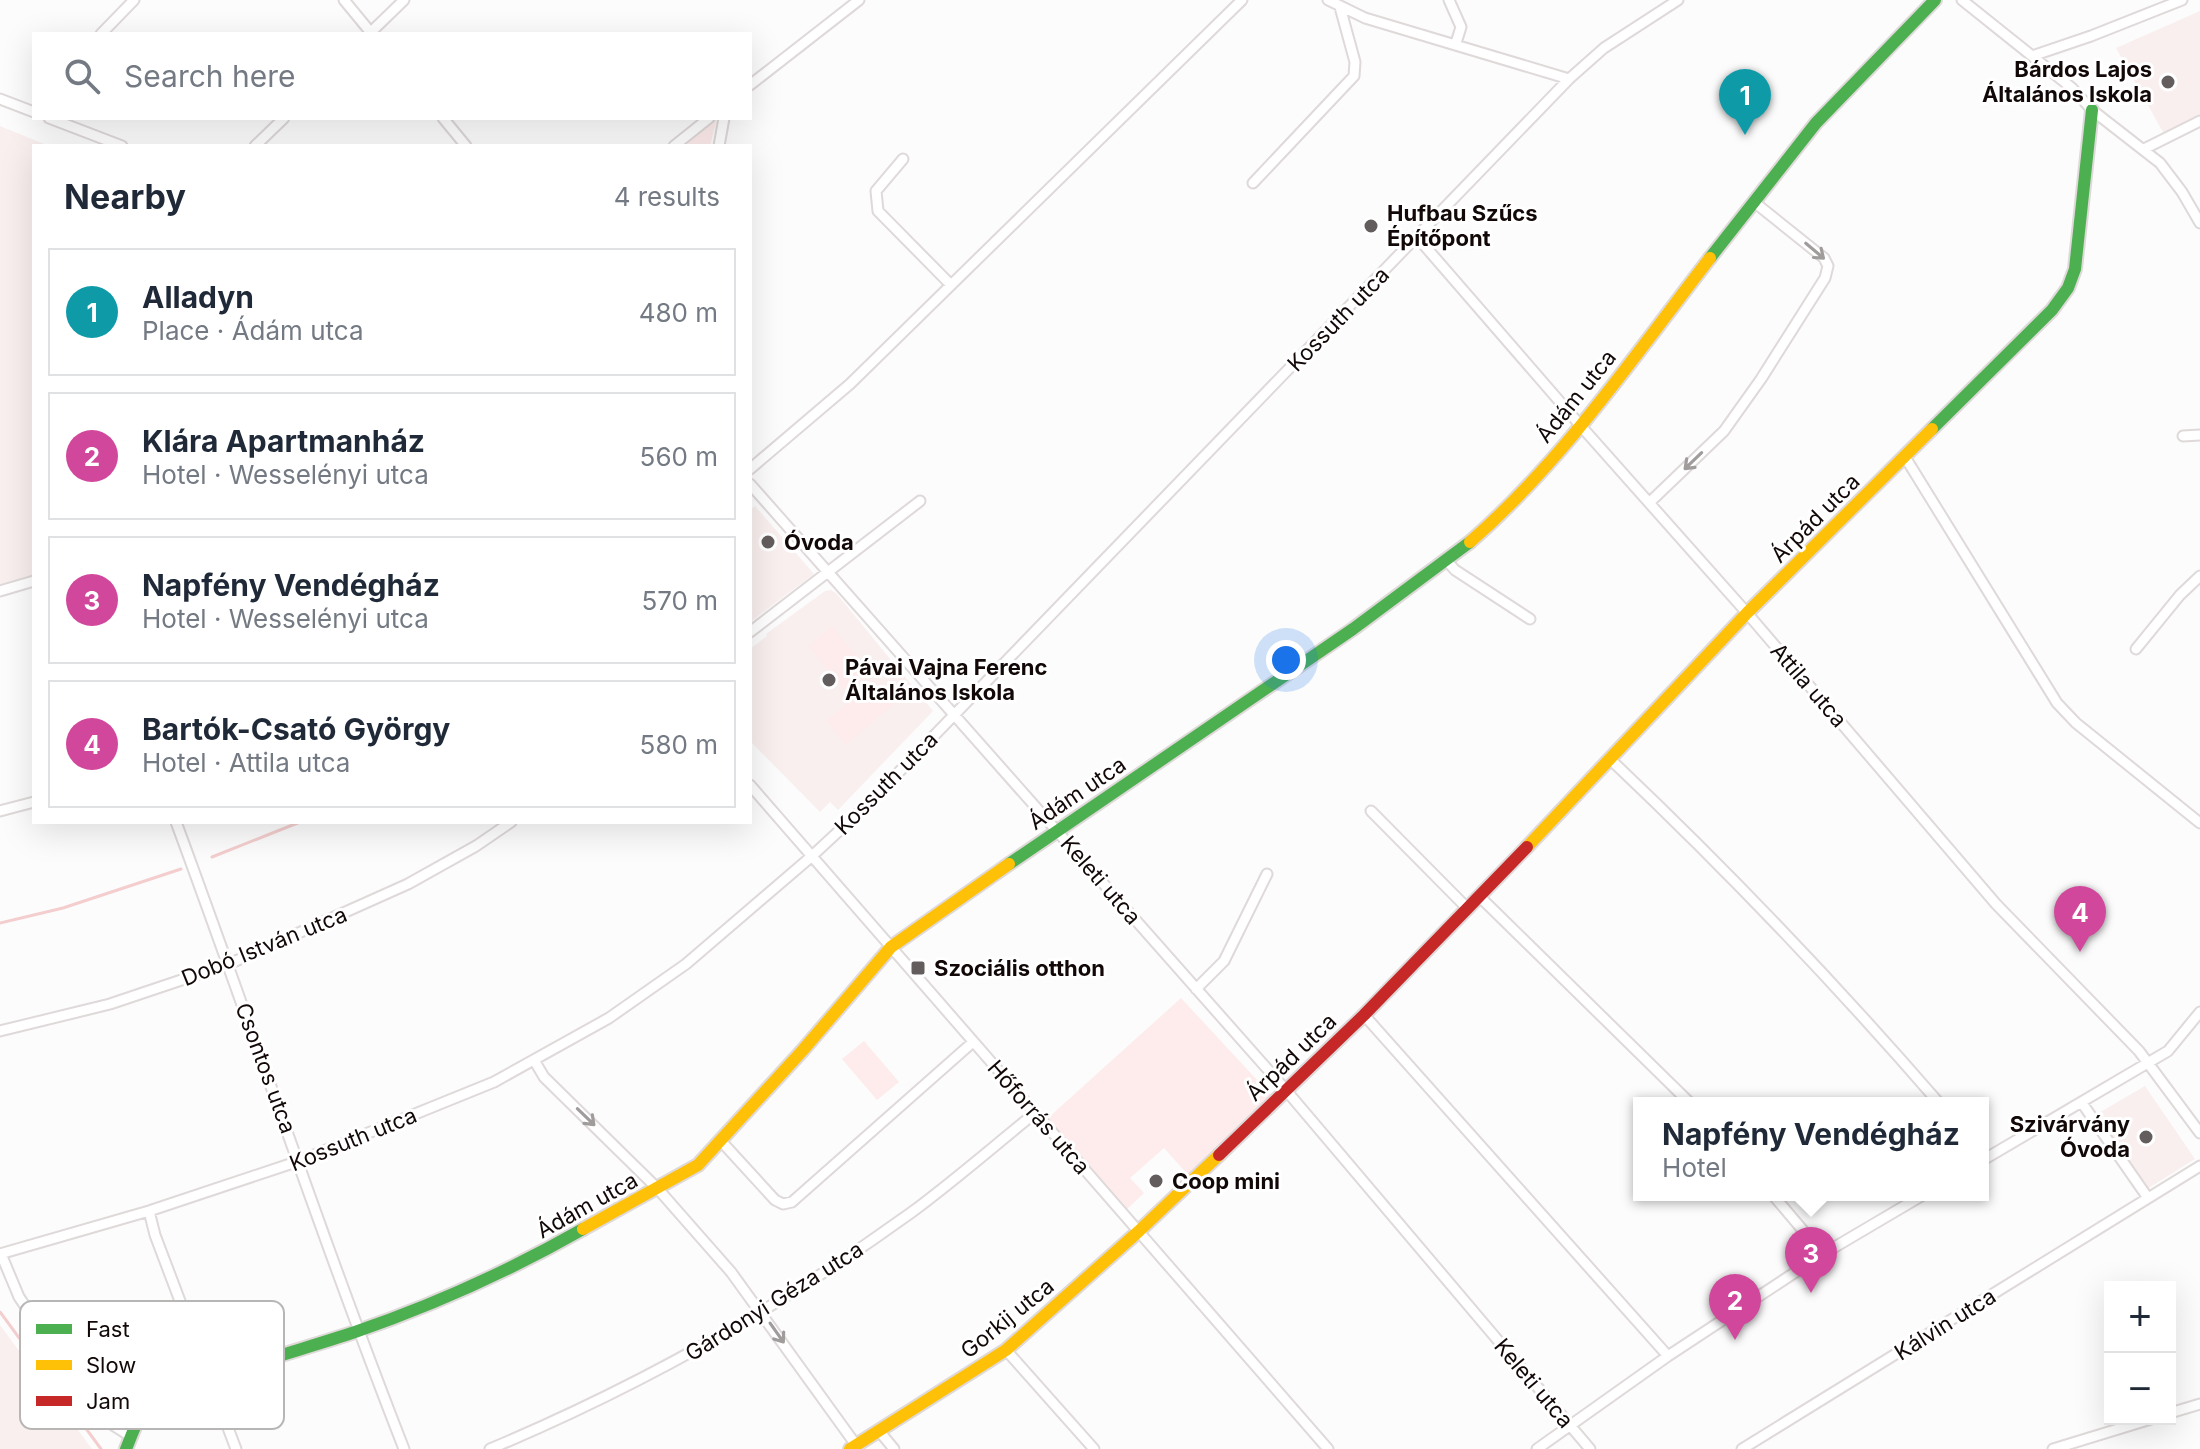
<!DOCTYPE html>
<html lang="en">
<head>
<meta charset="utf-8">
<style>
	:root { --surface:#fff; --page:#f6f6f7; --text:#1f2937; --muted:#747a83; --line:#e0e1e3; --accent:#ea580c }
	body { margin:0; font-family:Inter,sans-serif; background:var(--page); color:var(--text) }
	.controls { position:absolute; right:24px; bottom:24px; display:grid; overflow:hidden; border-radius:0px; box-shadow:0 8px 32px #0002 }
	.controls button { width:72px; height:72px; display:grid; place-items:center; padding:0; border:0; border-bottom:2px solid var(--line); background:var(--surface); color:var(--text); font:40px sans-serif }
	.you { position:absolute; left:1286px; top:660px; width:28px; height:28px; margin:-20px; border:6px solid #fff; border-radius:50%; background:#1a73e8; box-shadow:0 0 0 12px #1a73e833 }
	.badge { display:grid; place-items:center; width:52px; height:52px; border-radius:50%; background:var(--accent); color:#fff; font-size:26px; font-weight:700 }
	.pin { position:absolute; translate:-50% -66px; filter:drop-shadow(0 2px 4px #0008) }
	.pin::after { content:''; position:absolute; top:42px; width:28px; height:24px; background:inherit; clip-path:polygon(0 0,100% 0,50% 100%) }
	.popup { position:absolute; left:1633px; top:1097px; width:356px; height:104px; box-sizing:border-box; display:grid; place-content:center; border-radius:0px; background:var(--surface); filter:drop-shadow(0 2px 6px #0005); font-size:26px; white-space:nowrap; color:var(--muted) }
	.popup b { font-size:30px; color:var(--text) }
	.popup::after { content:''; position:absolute; left:50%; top:100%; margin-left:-16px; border:16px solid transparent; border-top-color:var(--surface) }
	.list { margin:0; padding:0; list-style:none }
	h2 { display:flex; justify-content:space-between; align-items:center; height:104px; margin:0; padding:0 32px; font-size:34px }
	h2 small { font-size:26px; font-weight:400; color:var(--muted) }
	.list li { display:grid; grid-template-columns:52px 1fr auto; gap:24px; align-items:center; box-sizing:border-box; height:128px; margin:0 16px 16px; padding:0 16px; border:2px solid var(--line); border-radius:0px }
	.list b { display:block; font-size:30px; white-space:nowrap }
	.list p { margin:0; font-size:26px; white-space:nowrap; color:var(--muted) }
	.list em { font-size:26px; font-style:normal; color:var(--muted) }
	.icon { flex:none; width:44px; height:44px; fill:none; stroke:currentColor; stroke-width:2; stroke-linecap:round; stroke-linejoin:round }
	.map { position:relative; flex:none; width:2200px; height:1449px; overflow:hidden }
	.search { position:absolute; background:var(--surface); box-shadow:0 8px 32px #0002; left:32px; top:32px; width:720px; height:88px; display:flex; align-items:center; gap:20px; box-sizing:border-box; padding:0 28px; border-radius:0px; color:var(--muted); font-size:30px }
	.panel { position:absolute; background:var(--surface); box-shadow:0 8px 32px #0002; left:32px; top:144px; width:720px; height:680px; border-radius:0px }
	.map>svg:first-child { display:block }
	.built { fill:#f9efef }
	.green { fill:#fdeceb }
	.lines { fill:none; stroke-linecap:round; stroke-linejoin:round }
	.stream { stroke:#f4cece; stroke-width:3 }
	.street-casing { stroke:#dfd9d9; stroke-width:13 }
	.fast-casing { stroke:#dfd9d9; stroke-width:16 }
	.slow-casing { stroke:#dfd9d9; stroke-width:16 }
	.jam-casing { stroke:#dfd9d9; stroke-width:16 }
	.street { stroke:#fff; stroke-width:9 }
	.fast { stroke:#4caf50; stroke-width:12 }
	.slow { stroke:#ffc107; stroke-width:12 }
	.jam { stroke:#c62828; stroke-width:12 }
	.oneway { stroke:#a09c9c }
	.poi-dot { fill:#645d5d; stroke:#fff; stroke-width:3 }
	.labels { text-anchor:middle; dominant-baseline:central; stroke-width:6; stroke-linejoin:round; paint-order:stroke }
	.poi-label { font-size:22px; font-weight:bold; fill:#120808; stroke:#fff; text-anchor:start }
	.street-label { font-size:22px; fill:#120808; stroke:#fff }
	.key { fill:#fff; stroke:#b8b5b5; stroke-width:2 }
	.key-label { font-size:22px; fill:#120808 }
</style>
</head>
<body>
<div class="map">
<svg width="2200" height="1449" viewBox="0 0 2200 1449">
	<rect width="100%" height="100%" fill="#fcfcfc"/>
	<path class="built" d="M 2200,11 L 2200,117 L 2164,134 L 2116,48 Z
		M 0,126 L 49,146 L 34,146 L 34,576 L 0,585 Z
		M 755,506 L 814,574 L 750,622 L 750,510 Z
		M 831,590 L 836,593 L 933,711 L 838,810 L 830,802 L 820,812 L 750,741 L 750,649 L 767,636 L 766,634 L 825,591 Z
		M 2145,1086 L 2195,1159 L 2147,1189 L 2097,1114 Z
		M 0,1325 L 25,1359 L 92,1449 L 0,1449 Z"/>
	<path class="green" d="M 717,118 L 710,146 L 685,146 Z
		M 832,626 L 870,672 L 846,692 L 808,646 Z
		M 874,680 L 894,704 L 846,745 L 826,721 Z
		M 1181,998 L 1271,1095 L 1189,1176 L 1164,1148 L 1130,1178 L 1144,1193 L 1127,1209 L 1048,1118 Z
		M 864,1041 L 899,1082 L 877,1100 L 842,1059 Z"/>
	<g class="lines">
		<path class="stream" d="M 212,857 L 300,822
			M 0,923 L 63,908 L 181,869
			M 0,1312 L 101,1449"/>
		<defs>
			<path id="street" d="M 344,0 L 372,34
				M 1328,0 L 1365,18 L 1569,79
				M 1449,0 L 1461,27 L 1456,43
				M 1962,0 L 2072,88 L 2092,110 L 2160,163 L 2182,192 L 2200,223
				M 101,34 L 134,0
				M 369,34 L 404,0
				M 2032,56 L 2091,36 L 2182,0
				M 750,85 L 859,0
				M 0,99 L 34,112
				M 49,118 L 122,146
				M 443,118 L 466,146
				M 255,146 L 284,118
				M 674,146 L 709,118
				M 719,146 L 724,118
				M 2144,149 L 2200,121
				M 903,159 L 876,191 L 878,211 L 951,285
				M 1253,183 L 1354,76 L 1355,62 L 1340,7
				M 1417,237 L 1580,425 L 1747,613 L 1996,904 L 2139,1051 L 2200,1133
				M 2183,436 L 2200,435
				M 1905,457 L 2057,703 L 2076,723 L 2200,823
				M 750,469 L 850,384 L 1242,0
				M 750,484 L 1285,1089 L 1590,1449
				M 1650,502 L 1724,431 L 1761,379 L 1825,278 L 1828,266 L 1824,258 L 1754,202
				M 1446,560 L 1455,570 L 1530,619
				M 0,591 L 34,581
				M 750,632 L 920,501
				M 2136,649 L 2180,595 L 2200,576
				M 1611,760 C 1726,869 1835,983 1939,1103
				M 750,785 L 1328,1449
				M 0,811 L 34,802
				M 1371,811 L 1468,909
				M 176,822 C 253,1030 323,1242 404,1449
				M 1480,897 L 1690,1103
				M 1196,989 L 1224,961 L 1267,874
				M 1364,1015 L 1668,1356
				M 0,1031 L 110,1004 L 229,964 L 408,884 L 476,846 L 511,822
				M 534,1060 L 544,1077 L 658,1189 L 731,1272 L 856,1445
				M 2082,1103 L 2148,1198
				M 721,1141 L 775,1200 L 783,1204 L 792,1202 L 973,1042
				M 1983,1160 L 2168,1051 L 2200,1012
				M 1773,1195 L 1823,1254
				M 149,1211 L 155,1235 L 236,1449
				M 0,1254 L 149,1211 L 299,1161 L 494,1082 L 609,1018 L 686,964 L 812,856 L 869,803 L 1569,79 L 1604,48 L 1678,0
				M 1,1254 L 19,1297 L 102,1418 L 130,1436
				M 1006,1350 L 1094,1449
				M 2170,1413 L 2200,1404
				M 880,1432 L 894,1449
				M 490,1449 C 642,1385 778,1309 912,1212 C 954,1181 994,1146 1035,1113
				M 1537,1449 L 1668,1356 L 1823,1254 L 1923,1195
				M 1742,1449 L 2200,1166
				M 2053,1449 L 2151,1419"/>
			<path id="fast" d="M 1710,258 L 1816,123 L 1935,0
				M 1932,429 L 2052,310 L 2068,288 L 2075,269 L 2092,110
				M 1009,864 L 1353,629 L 1470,542
				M 126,1449 C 132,1435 137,1417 149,1407 C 158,1399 172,1396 182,1391 C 238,1366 298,1351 355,1332 C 434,1305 511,1270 583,1229"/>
			<path id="slow" d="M 1470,542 C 1563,461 1635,355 1710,258
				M 1527,847 L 1747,613 L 1932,429
				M 583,1229 L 698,1165 L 803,1050 L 891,947 L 1009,864
				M 850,1449 L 1006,1350 L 1139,1231 L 1219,1155"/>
			<path id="jam" d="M 1219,1155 L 1364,1015 L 1527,847"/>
		</defs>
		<use href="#street" class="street-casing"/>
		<use href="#fast" class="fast-casing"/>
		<use href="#slow" class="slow-casing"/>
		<use href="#jam" class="jam-casing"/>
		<use href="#street" class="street"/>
		<use href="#fast" class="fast"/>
		<use href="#slow" class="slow"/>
		<use href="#jam" class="jam"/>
	</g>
	<defs><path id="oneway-shaft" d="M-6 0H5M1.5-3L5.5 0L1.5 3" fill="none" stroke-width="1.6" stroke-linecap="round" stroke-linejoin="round" transform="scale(2)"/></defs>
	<g class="oneway">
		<use href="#oneway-shaft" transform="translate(1815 251) rotate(40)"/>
		<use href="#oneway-shaft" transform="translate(1693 461) rotate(136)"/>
		<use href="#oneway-shaft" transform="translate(586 1117) rotate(44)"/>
		<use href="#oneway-shaft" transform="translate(777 1333) rotate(55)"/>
	</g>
	<g class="poi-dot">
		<circle cx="2168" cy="82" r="8"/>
		<circle cx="1371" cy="226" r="8"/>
		<circle cx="768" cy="542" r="8"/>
		<circle cx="829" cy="680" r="8"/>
		<rect x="910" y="960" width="16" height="16" rx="4"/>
		<circle cx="2146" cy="1137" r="8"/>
		<circle cx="1156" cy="1181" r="8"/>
	</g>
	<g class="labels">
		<g class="poi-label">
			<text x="2152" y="69" text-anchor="end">Bárdos Lajos<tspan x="2152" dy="25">Általános Iskola</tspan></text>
			<text x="1387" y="213">Hufbau Szűcs<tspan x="1387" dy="25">Építőpont</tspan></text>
			<text x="784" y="542">Óvoda</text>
			<text x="845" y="667">Pávai Vajna Ferenc<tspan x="845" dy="25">Általános Iskola</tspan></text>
			<text x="934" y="968">Szociális otthon</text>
			<text x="2130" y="1124" text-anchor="end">Szivárvány<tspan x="2130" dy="25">Óvoda</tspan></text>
			<text x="1172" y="1181">Coop mini</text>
		</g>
		<g class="street-label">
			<text transform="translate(1338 319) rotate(-46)">Kossuth utca</text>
			<text transform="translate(1576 396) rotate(-51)">Ádám utca</text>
			<text transform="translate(1815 518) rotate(-45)">Árpád utca</text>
			<text transform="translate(1809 685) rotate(49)">Attila utca</text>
			<text transform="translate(886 783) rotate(-45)">Kossuth utca</text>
			<text transform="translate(1077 793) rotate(-34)">Ádám utca</text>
			<text transform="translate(1101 880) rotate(49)">Keleti utca</text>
			<text transform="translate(264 946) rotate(-22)">Dobó István utca</text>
			<text transform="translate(1291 1057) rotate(-44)">Árpád utca</text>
			<text transform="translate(266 1068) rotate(70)">Csontos utca</text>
			<text transform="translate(1039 1117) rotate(49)">Hőforrás utca</text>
			<text transform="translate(353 1139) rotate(-22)">Kossuth utca</text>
			<text transform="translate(587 1205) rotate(-29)">Ádám utca</text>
			<text transform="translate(774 1301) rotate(-32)">Gárdonyi Géza utca</text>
			<text transform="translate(1007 1318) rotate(-39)">Gorkij utca</text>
			<text transform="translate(1945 1324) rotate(-32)">Kálvin utca</text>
			<text transform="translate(1534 1383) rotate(50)">Keleti utca</text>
		</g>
	</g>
	<rect x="20" y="1301" width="264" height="128" rx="12" class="key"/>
	<rect x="36" y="1324" width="36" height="10" fill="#4caf50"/>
	<rect x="36" y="1360" width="36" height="10" fill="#ffc107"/>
	<rect x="36" y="1396" width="36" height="10" fill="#c62828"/>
	<g class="key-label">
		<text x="86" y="1337">Fast</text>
		<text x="86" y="1373">Slow</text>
		<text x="86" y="1409">Jam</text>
	</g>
</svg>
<div class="controls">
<button>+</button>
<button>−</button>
</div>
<div class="you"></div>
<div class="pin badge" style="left:1745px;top:135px;background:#0f9aa8">1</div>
<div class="pin badge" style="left:1735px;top:1340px;background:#d1479c">2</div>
<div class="pin badge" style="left:1811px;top:1293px;background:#d1479c">3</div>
<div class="popup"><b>Napfény Vendégház</b>Hotel</div>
<div class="pin badge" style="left:2080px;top:952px;background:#d1479c">4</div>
<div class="search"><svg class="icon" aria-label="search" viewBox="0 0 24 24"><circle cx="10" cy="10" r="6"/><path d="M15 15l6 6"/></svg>Search here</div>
<section class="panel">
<h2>Nearby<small>4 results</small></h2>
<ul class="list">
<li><span class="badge" style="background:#0f9aa8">1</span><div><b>Alladyn</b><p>Place · Ádám utca</p></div><em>480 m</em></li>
<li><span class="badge" style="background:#d1479c">2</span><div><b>Klára Apartmanház</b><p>Hotel · Wesselényi utca</p></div><em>560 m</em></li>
<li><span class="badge" style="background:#d1479c">3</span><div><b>Napfény Vendégház</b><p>Hotel · Wesselényi utca</p></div><em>570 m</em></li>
<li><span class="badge" style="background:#d1479c">4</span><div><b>Bartók-Csató György</b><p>Hotel · Attila utca</p></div><em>580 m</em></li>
</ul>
</section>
</div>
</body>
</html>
